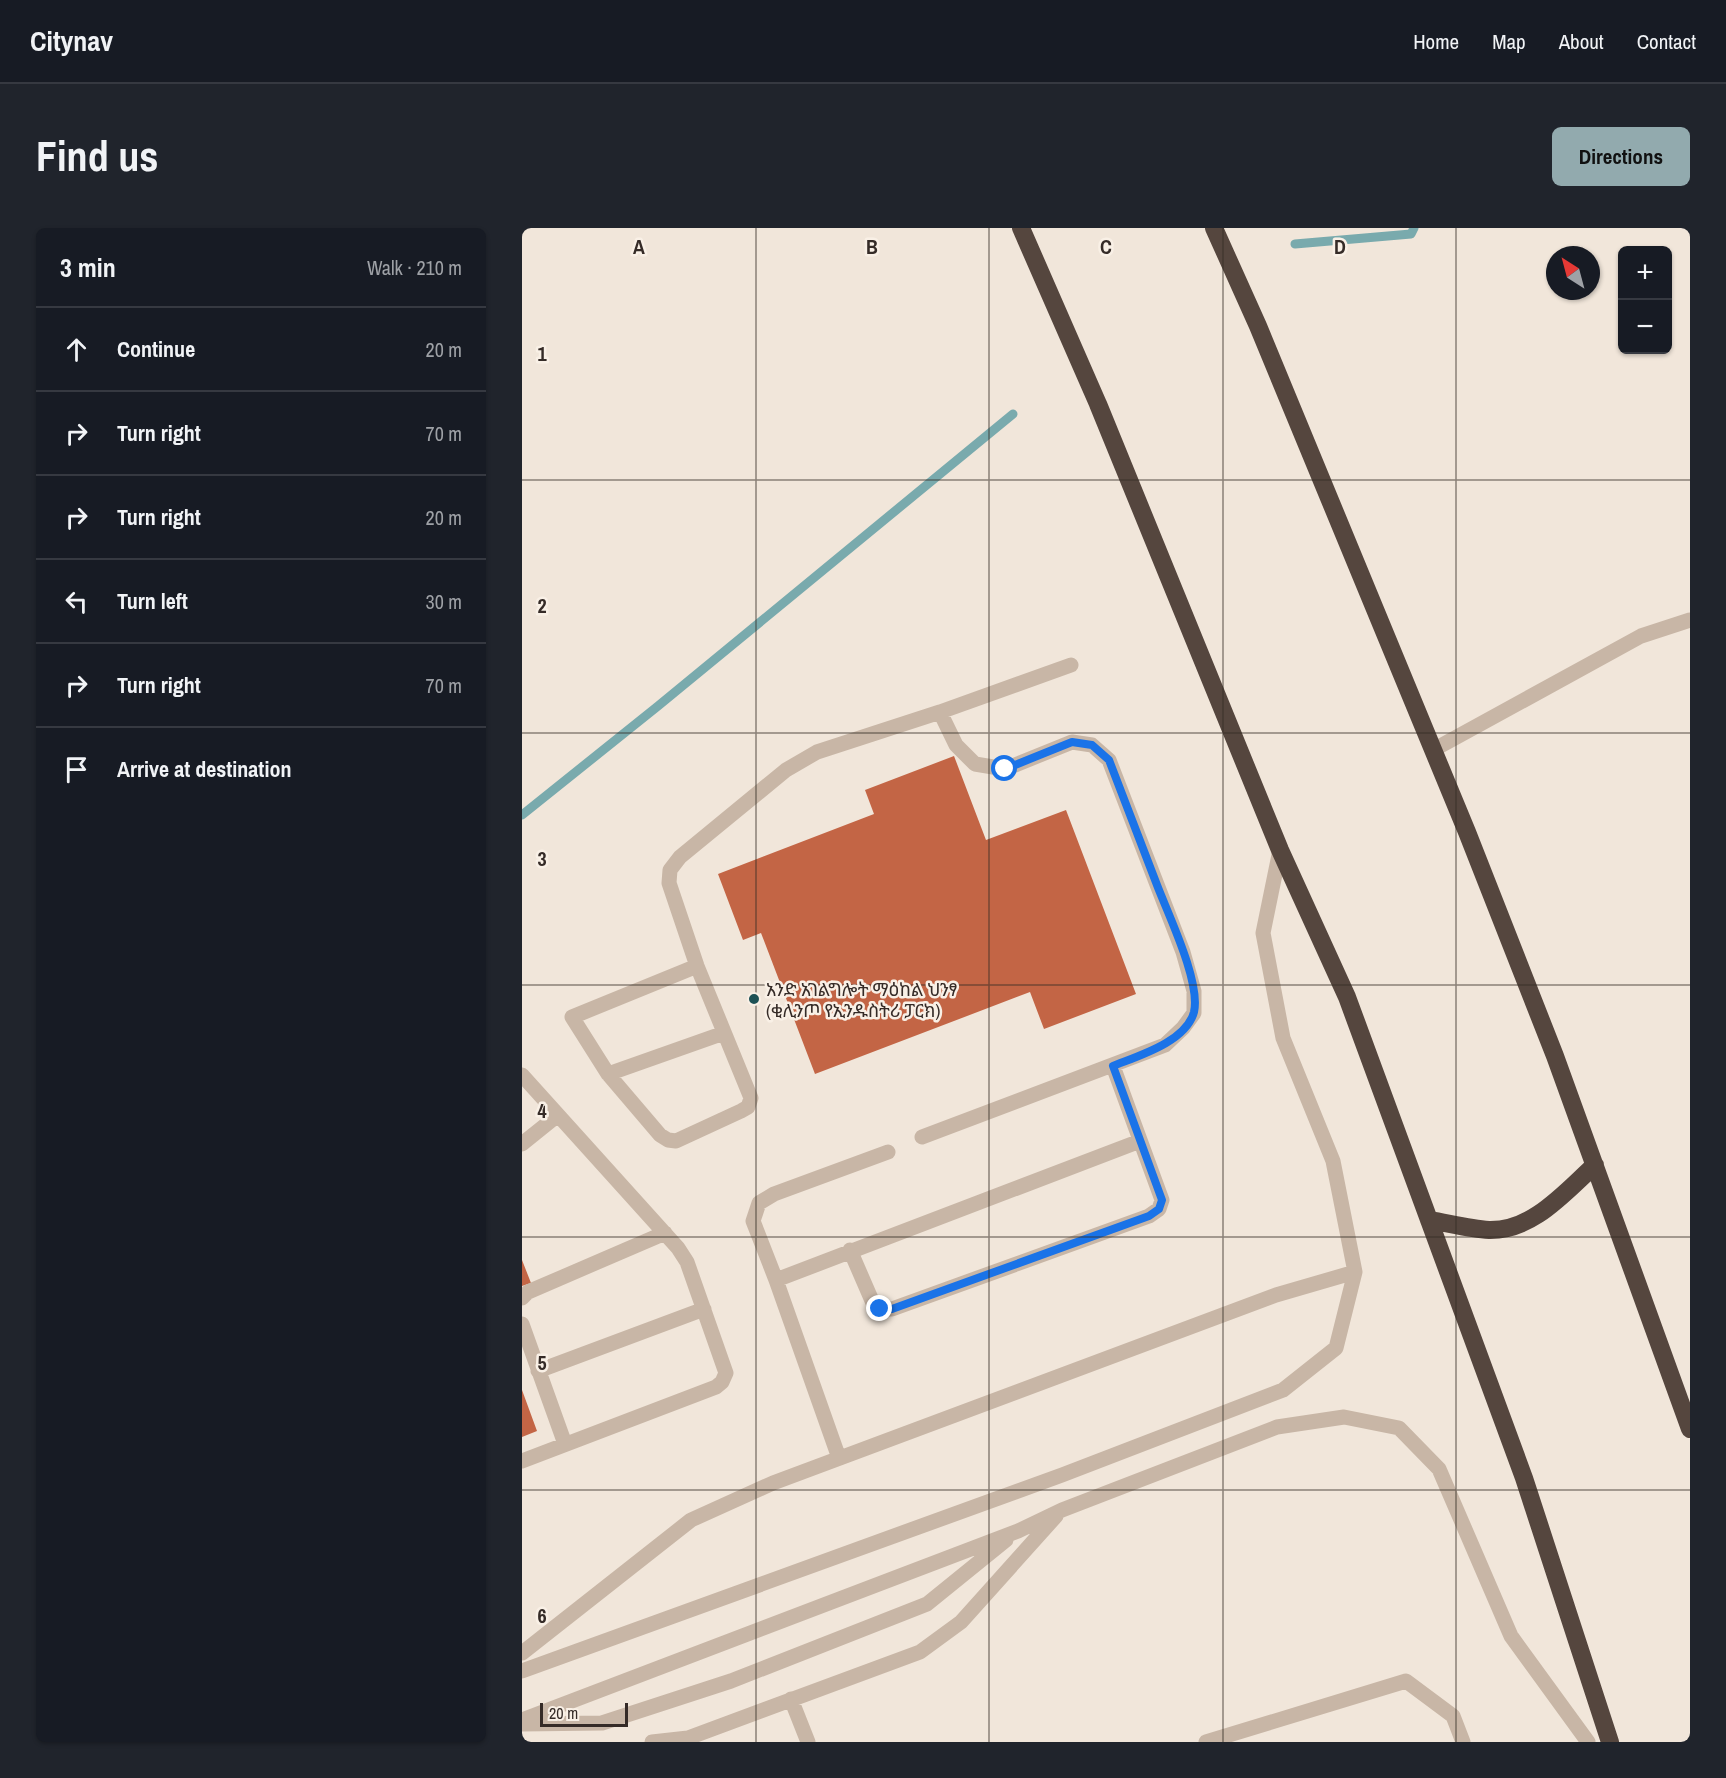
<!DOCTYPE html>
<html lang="en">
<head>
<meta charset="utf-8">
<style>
	:root { --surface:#171b24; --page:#20242c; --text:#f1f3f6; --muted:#9ea1a6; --line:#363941; --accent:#92aaae }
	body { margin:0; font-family:"Archivo Narrow","Noto Sans Ethiopic",sans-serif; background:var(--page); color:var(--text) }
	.controls { position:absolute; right:18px; top:18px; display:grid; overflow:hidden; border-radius:9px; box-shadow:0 2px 4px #0004 }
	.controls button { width:54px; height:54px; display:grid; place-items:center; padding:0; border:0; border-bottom:2px solid var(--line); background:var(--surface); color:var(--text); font:30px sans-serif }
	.compass { position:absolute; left:1024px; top:18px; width:54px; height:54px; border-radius:50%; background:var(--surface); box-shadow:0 2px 4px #0004; rotate:324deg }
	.scale { position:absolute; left:18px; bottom:15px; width:88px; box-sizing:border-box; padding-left:6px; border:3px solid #352b27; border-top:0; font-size:16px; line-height:21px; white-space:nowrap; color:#352b27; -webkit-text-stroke:4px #f9f0e6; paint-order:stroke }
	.stop { position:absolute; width:18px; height:18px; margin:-14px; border:4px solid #1a73e8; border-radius:50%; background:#fff }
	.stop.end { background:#1a73e8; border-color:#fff; box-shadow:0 2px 6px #0008 }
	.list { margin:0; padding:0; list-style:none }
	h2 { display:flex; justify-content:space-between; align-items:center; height:78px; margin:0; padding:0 24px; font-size:26px }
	h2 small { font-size:20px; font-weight:400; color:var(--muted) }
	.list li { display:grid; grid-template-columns:39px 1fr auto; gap:18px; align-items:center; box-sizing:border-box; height:84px; padding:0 24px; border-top:2px solid var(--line) }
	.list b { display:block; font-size:22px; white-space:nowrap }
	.list em { font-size:20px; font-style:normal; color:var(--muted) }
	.icon { flex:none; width:33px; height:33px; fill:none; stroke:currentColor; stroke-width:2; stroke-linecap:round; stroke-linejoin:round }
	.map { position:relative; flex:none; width:1168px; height:1514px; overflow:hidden; border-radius:9px }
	header { display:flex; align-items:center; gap:36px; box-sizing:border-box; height:84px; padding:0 30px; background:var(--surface); border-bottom:2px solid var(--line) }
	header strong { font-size:28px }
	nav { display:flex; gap:33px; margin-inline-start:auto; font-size:21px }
	.intro { display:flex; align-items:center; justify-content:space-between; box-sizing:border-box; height:144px; padding:0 36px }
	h1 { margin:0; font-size:42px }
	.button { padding:15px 27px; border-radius:9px; background:var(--accent); color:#111; font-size:21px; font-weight:700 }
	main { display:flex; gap:36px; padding:0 36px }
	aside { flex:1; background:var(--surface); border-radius:9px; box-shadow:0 2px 4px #0004 }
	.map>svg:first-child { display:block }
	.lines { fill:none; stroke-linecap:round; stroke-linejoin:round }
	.stream { stroke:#79aaad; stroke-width:9 }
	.building { fill:#c36545 }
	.minor { stroke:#c8b6a6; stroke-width:15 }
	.highway { stroke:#55463e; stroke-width:18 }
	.route { stroke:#1a73e8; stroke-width:8 }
	.grid { fill:none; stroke:#352b27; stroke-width:1.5; stroke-opacity:0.55 }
	.poi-dot { fill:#1d5155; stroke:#f9f0e6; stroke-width:2 }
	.labels { text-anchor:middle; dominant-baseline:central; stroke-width:5; stroke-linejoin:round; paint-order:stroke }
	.poi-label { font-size:18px; fill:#352b27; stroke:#f9f0e6; text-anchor:start }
	.grid-label { font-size:20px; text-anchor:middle; font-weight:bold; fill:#352b27; stroke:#f9f0e6; stroke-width:5; stroke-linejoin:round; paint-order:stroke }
</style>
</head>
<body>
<header>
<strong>Citynav</strong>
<nav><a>Home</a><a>Map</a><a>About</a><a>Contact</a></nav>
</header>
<div class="intro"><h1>Find us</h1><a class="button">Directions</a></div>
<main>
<aside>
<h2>3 min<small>Walk · 210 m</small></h2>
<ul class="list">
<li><svg class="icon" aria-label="ahead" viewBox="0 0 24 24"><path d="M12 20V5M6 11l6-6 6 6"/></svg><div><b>Continue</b></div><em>20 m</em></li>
<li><svg class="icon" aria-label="right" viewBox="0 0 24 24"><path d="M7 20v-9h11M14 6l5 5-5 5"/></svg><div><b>Turn right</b></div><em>70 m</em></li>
<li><svg class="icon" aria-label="right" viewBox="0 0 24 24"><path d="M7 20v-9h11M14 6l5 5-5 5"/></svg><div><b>Turn right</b></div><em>20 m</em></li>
<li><svg class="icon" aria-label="left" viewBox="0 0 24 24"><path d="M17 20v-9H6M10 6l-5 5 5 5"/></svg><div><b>Turn left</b></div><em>30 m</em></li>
<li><svg class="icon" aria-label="right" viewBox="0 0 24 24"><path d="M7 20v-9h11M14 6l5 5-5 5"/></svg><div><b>Turn right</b></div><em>70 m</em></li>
<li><svg class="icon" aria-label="arrive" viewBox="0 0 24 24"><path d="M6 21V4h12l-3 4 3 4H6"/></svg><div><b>Arrive at destination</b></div></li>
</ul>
</aside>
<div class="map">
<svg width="1168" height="1514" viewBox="0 0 1168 1514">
	<rect width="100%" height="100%" fill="#f1e6da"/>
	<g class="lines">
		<path class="stream" d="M 773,16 L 889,6 L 892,0
			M 0,587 L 136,478 L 491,186"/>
	</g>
	<path class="building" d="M 432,528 L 464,612 L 544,582 L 614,766 L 522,801 L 508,764 L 293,846 L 239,705 L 221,712 L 196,646 L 352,586 L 343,562 Z
		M 0,1032 L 9,1055 L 0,1058 Z
		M 0,1162 L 15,1203 L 0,1209 Z"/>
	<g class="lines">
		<path class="minor" d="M 911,522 L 1119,408 L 1168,392
			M 175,738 L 50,789 L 86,846 L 138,907 L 146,912 L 154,913 L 219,883 L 226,879 L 229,870 L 175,738 L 147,655 L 148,642 L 158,629 L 264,542 L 295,524 L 418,484 L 549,437
			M 86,846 L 202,805
			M 0,847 L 156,1020 L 165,1034 L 204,1145 L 200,1154 L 194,1159 L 0,1233
			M 400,909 L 643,817 L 661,800 L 672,785 L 672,763 L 661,724 L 587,532 L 570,517 L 550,514 L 483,541 L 453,536 L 434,517 L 418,484
			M 0,916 L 36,887
			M 328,1022 L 351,1075 L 358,1081 L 370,1081 L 627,988 L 637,981 L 640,972 L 591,838
			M 254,1052 L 231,993 L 237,975 L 252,966 L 366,924
			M 0,1070 L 6,1064 L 143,1005
			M 0,1096 L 43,1216
			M 16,1143 L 182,1081
			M 317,1230 L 254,1052 L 618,913
			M 0,1425 L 169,1292 L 251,1255 L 754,1067 L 833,1044
			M 0,1443 L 540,1247 L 761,1162 L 814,1120 L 833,1044 L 811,933 L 761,810 L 741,705 L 758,622
			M 269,1471 L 286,1514
			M 0,1492 L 496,1303 L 540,1282 L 755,1199 L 822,1189 L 877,1200 L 917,1241 L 989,1408 L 1066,1514
			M 0,1496 L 80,1495 L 209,1453 L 405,1376 L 484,1312
			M 130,1514 L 166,1510 L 398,1424 L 439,1394 L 534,1288
			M 684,1514 L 884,1453 L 931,1488 L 941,1514"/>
		<path class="highway" d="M 499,0 L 576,176 L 758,622 L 825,769 L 1002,1250 L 1088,1514
			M 692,0 L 736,98 L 945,604 L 1033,828 L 1168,1201
			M 907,992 C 926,995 947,1001 967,1002 C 1011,1003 1043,964 1073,937"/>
	</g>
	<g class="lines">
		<path class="route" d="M 358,1081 L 370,1081 L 627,988 L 637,981 L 640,972 L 591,838 C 616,828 664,814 672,784 C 679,754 646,686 635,657 C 619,615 603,574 587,532 L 570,517 L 550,514 L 483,541"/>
	</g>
	<path class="grid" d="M 234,0 L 234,1514M 467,0 L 467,1514M 701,0 L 701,1514M 934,0 L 934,1514M 0,252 L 1168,252M 0,505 L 1168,505M 0,757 L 1168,757M 0,1009 L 1168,1009M 0,1262 L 1168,1262"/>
	<circle class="poi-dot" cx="232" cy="771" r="6"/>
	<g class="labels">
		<g class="poi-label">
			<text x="244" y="761">አንድ አገልግሎት ማዕከል ህንፃ<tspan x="244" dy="21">(ቂሊንጦ የኢንዱስትሪ ፓርክ)</tspan></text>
		</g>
	</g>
	<g class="grid-label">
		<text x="117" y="26">A</text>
		<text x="350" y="26">B</text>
		<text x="584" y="26">C</text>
		<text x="818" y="26">D</text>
		<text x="20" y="133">1</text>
		<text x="20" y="385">2</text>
		<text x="20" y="638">3</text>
		<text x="20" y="890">4</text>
		<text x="20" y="1142">5</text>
		<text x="20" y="1395">6</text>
	</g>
</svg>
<div class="controls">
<button>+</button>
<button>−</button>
</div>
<svg class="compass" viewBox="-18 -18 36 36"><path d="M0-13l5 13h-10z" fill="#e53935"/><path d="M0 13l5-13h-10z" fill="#9ea1a6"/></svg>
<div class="scale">20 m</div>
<div class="stop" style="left:483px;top:541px"></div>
<div class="stop end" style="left:358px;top:1081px"></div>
</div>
</main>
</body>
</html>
